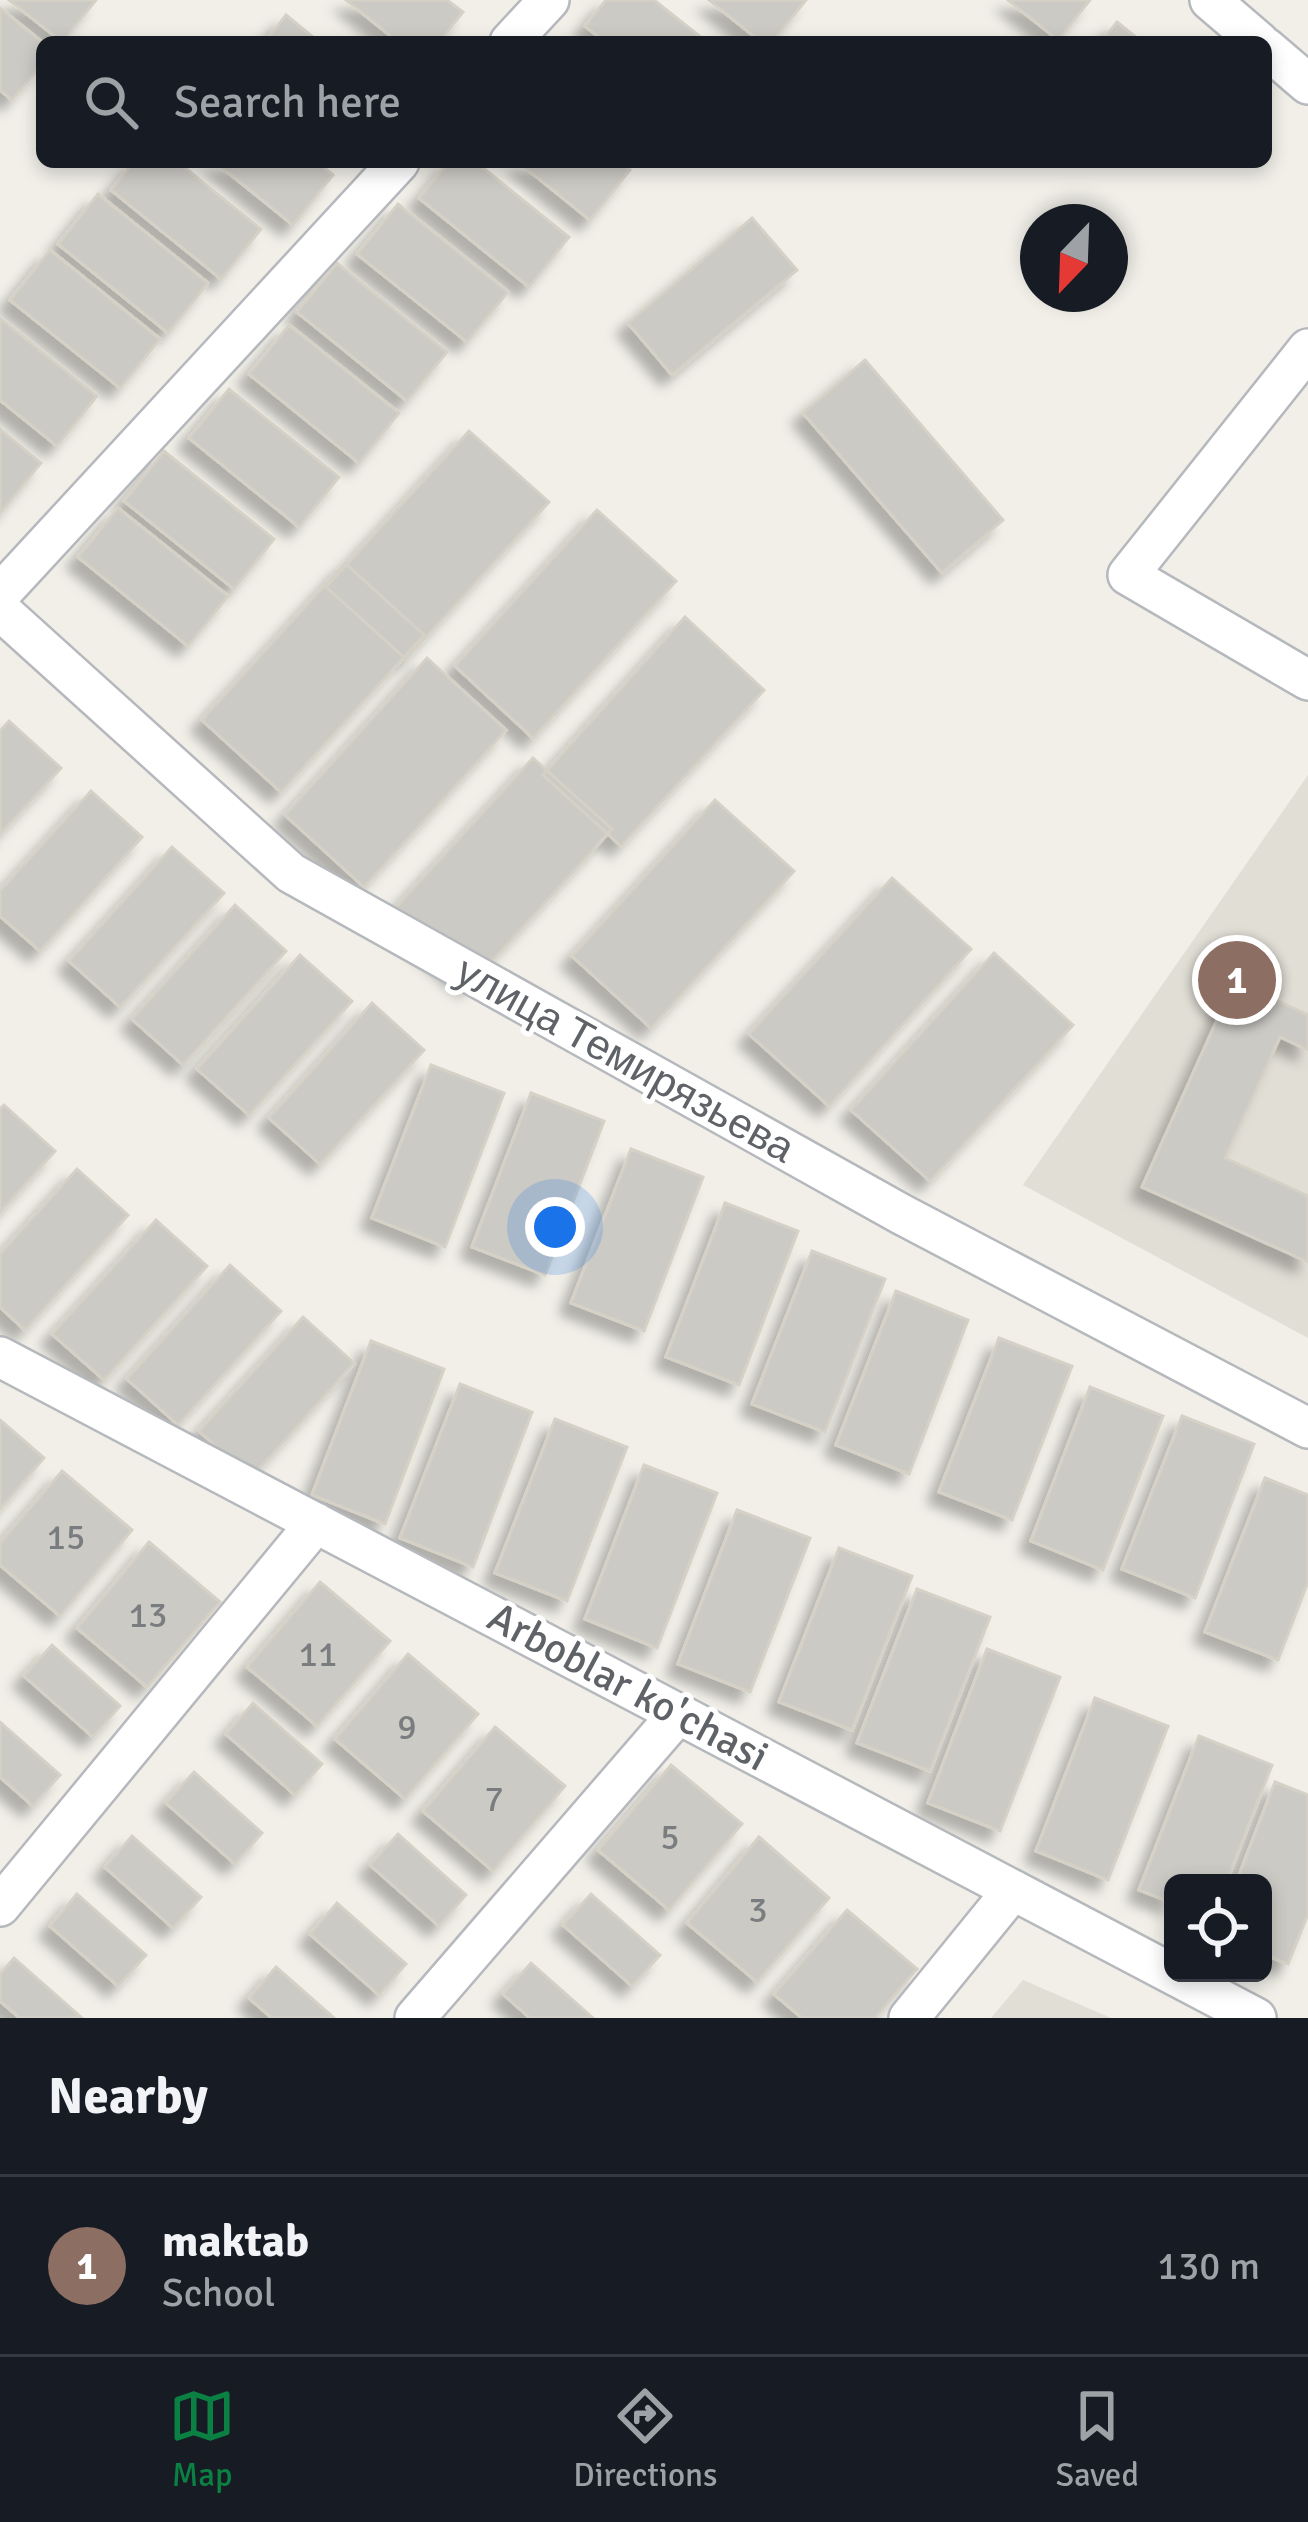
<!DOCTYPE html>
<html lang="en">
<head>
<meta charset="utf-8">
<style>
	:root { --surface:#171b24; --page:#242831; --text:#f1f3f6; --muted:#9ea1a6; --line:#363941; --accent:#0b8043 }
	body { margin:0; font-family:Signika,sans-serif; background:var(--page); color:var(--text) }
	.controls { position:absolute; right:36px; bottom:36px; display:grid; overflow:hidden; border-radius:18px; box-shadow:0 6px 18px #0003 }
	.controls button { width:108px; height:108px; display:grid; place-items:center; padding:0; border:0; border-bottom:3px solid var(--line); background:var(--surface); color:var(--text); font:60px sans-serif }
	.compass { position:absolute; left:1020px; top:204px; width:108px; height:108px; border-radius:50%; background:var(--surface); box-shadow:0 6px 18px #0003; rotate:203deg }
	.you { position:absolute; left:555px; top:1227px; width:42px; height:42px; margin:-30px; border:9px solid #fff; border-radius:50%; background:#1a73e8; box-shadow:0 0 0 18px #1a73e833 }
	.badge { display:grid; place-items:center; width:78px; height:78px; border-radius:50%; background:var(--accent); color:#fff; font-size:39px; font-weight:700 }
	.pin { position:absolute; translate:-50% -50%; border:6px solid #fff; box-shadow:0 3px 12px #0006 }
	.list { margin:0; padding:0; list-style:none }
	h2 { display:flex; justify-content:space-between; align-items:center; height:156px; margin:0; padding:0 48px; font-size:51px }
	h2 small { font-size:39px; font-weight:400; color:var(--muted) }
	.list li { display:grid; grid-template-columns:78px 1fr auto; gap:36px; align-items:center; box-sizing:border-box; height:180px; padding:0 48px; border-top:3px solid var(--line) }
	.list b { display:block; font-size:45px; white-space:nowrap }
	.list p { margin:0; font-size:39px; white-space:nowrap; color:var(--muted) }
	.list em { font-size:39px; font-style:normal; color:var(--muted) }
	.icon { flex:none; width:66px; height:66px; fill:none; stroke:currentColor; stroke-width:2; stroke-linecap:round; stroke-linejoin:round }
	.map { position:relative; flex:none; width:1308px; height:2018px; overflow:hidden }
	.search { position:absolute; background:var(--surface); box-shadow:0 6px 18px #0003; left:36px; right:36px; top:36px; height:132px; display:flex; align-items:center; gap:30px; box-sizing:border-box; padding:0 42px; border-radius:18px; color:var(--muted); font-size:45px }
	.sheet { height:336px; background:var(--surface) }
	nav { display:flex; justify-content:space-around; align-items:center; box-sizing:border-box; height:168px; border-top:3px solid var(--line); background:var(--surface); font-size:33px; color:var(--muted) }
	nav a { display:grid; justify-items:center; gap:6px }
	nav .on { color:var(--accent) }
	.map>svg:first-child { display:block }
	.education { fill:#e1ded6 }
	.building { fill:#cccac5; stroke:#d6d1c6; stroke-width:3; filter:url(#shadow) }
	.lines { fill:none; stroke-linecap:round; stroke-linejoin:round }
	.street-casing { stroke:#b5b8bc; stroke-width:44 }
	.street { stroke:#fff; stroke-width:39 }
	.labels { text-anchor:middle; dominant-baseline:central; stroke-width:10; stroke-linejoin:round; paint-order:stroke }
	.number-label { font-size:36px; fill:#7a7d7f }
	.street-label { font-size:42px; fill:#5f6368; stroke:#fff }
</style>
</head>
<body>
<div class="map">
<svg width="1308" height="2018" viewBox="0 0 1308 2018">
	<defs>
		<filter id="shadow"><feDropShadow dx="-11" dy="11" stdDeviation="6" flood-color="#0004"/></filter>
	</defs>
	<rect width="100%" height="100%" fill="#f1efe8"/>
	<path class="education" d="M 1308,775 L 1308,1338 L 1023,1185 Z
		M 1023,1980 L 1111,2018 L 991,2018 Z"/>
	<path class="building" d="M 9,0 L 96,0 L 62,42 Z
		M 346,0 L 447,0 L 463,12 L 439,42 L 398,42 Z
		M 606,0 L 654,0 L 707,42 L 605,42 L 585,26 Z
		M 709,0 L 806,0 L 772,42 L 761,42 Z
		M 1008,0 L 1090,0 L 1058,40 Z
		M 0,8 L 42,42 L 42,64 L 12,100 L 0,90 Z
		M 286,15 L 319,42 L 265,42 Z
		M 1117,22 L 1142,42 L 1101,42 Z
		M 134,162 L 178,162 L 261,229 L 221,279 L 111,190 Z
		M 215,162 L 317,162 L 333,175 L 293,225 Z
		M 449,162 L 476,162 L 569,237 L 529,287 L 419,198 Z
		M 518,162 L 620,162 L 630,170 L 590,220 Z
		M 98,194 L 208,283 L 168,333 L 58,244 Z
		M 398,204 L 508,292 L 467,342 L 357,254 Z
		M 752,218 L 797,270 L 672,375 L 628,323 Z
		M 50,250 L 160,339 L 120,388 L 10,300 Z
		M 337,263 L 447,352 L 407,401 L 297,312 Z
		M 0,318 L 97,396 L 57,446 L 0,400 Z
		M 289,325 L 399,413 L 359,463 L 249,374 Z
		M 865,360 L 1003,520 L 942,573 L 803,413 Z
		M 229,389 L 339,477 L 299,527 L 189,438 Z
		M 0,429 L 41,463 L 1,512 L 0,511 Z
		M 469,431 L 549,502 L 406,659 L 326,587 Z
		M 164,451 L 274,539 L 234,589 L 124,501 Z
		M 118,508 L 228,596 L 188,646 L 78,557 Z
		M 597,510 L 676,581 L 533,738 L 455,666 Z
		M 345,563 L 424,635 L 281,792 L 202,720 Z
		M 685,617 L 764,690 L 621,846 L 543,775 Z
		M 427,658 L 506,730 L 364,887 L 285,815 Z
		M 9,721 L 61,768 L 0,834 L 0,731 Z
		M 533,758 L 612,829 L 469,986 L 390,914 Z
		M 91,791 L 142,837 L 40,951 L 0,916 L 0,891 Z
		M 715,800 L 794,871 L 651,1028 L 572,956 Z
		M 172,847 L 224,893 L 120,1007 L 69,961 Z
		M 892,878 L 971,949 L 829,1106 L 749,1034 Z
		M 235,905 L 286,951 L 183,1065 L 132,1019 Z
		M 994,953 L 1073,1025 L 930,1181 L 851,1110 Z
		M 300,955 L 352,1001 L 249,1115 L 197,1069 Z
		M 1249,988 L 1308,1015 L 1308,1050 L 1280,1037 L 1225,1158 L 1308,1196 L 1308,1262 L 1142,1187 L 1230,991 L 1245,997 Z
		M 372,1003 L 424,1050 L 320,1164 L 269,1118 Z
		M 431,1065 L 504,1093 L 445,1247 L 372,1218 Z
		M 531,1093 L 604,1121 L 545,1275 L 472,1247 Z
		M 4,1105 L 55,1151 L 0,1212 L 0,1109 Z
		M 631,1149 L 703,1177 L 644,1331 L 571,1303 Z
		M 77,1169 L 128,1215 L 25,1330 L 0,1307 L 0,1254 Z
		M 725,1203 L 798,1231 L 739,1385 L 666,1357 Z
		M 156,1220 L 207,1266 L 104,1380 L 52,1334 Z
		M 812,1251 L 885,1279 L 825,1432 L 752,1404 Z
		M 230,1265 L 281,1311 L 178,1425 L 127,1379 Z
		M 896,1291 L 968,1320 L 909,1474 L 836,1445 Z
		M 303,1317 L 354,1363 L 251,1478 L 199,1431 Z
		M 999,1338 L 1072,1366 L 1012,1520 L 939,1492 Z
		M 371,1341 L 444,1369 L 385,1524 L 312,1495 Z
		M 460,1384 L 532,1412 L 473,1567 L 400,1538 Z
		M 1090,1387 L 1163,1416 L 1103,1570 L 1031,1541 Z
		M 1182,1416 L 1254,1444 L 1195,1598 L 1122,1569 Z
		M 555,1419 L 627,1447 L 567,1601 L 495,1573 Z
		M 0,1420 L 44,1458 L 0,1509 Z
		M 644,1465 L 717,1493 L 657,1648 L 585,1619 Z
		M 62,1471 L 132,1530 L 60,1616 L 0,1565 L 0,1543 Z
		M 1265,1478 L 1308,1495 L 1308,1582 L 1278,1660 L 1205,1632 Z
		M 737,1510 L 810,1538 L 750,1692 L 678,1664 Z
		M 149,1542 L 220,1602 L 147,1687 L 77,1628 Z
		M 839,1548 L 912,1576 L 852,1730 L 779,1702 Z
		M 320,1582 L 390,1641 L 317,1726 L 247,1667 Z
		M 917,1589 L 990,1617 L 930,1771 L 857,1743 Z
		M 52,1645 L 120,1706 L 93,1737 L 24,1676 Z
		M 987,1649 L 1060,1677 L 1000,1831 L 928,1803 Z
		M 408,1654 L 478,1714 L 405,1799 L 335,1739 Z
		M 1095,1698 L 1168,1726 L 1108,1880 L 1036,1851 Z
		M 253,1703 L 322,1764 L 295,1795 L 226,1734 Z
		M 0,1722 L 60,1775 L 33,1806 L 0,1777 Z
		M 495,1727 L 565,1786 L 493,1871 L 423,1811 Z
		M 1199,1736 L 1272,1765 L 1226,1883 L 1173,1883 L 1173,1903 L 1139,1890 Z
		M 671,1765 L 742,1824 L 669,1910 L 598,1850 Z
		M 194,1772 L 262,1833 L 235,1864 L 166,1803 Z
		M 1275,1782 L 1308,1795 L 1308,1914 L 1288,1964 L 1263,1954 L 1263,1883 L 1236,1883 Z
		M 398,1834 L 466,1895 L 439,1926 L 370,1865 Z
		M 132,1836 L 201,1897 L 173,1928 L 105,1867 Z
		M 759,1837 L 829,1898 L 757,1982 L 687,1923 Z
		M 77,1894 L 146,1955 L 118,1986 L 50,1926 Z
		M 591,1894 L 660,1955 L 632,1986 L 563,1925 Z
		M 337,1903 L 406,1964 L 379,1995 L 310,1934 Z
		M 847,1910 L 917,1969 L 875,2018 L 802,2018 L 774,1994 Z
		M 14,1958 L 82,2018 L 20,2018 L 0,2001 L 0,1974 Z
		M 531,1963 L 593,2018 L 530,2018 L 503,1994 Z
		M 276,1967 L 334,2018 L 272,2018 L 249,1998 Z"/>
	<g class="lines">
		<defs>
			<path id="street" d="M 1210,0 L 1259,42
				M 510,42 L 549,0
				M 1266,48 L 1308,84
				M 1308,349 L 1128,575 L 1308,680
				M 0,594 L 399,162
				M 0,610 L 291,873 L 901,1214 L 1308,1428
				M 0,1357 L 1256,2018
				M 0,1906 L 316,1523
				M 415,2018 L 678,1714
				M 909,2018 L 1013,1890"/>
		</defs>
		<use href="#street" class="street-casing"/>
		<use href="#street" class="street"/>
	</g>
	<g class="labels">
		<g class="number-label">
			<text x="66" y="1537">15</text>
			<text x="148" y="1615">13</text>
			<text x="318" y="1654">11</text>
			<text x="407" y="1727">9</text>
			<text x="494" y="1799">7</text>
			<text x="670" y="1837">5</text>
			<text x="758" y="1910">3</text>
		</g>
		<g class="street-label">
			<text transform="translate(625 1060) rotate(29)">улица Темирязьева</text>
			<text transform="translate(628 1687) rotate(28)">Arboblar ko'chasi</text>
		</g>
	</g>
</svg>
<div class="controls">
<button><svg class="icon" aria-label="locate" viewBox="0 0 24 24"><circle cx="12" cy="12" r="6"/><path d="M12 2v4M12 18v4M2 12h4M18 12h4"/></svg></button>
</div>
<svg class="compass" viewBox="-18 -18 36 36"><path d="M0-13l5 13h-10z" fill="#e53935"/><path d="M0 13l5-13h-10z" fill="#9ea1a6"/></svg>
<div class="you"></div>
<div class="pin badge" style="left:1237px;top:980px;background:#8d6e63">1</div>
<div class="search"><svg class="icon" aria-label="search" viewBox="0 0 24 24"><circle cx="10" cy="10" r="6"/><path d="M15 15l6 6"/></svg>Search here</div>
</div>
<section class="sheet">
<h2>Nearby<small></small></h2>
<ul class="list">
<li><span class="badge" style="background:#8d6e63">1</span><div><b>maktab</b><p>School</p></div><em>130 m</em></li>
</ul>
</section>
<nav>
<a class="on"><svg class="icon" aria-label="map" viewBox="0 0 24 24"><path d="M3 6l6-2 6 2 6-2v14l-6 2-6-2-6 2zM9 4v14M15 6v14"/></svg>Map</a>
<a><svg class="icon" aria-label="directions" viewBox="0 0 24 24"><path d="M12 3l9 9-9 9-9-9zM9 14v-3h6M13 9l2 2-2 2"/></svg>Directions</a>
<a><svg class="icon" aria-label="saved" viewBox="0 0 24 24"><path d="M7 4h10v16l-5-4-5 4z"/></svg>Saved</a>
</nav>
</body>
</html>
